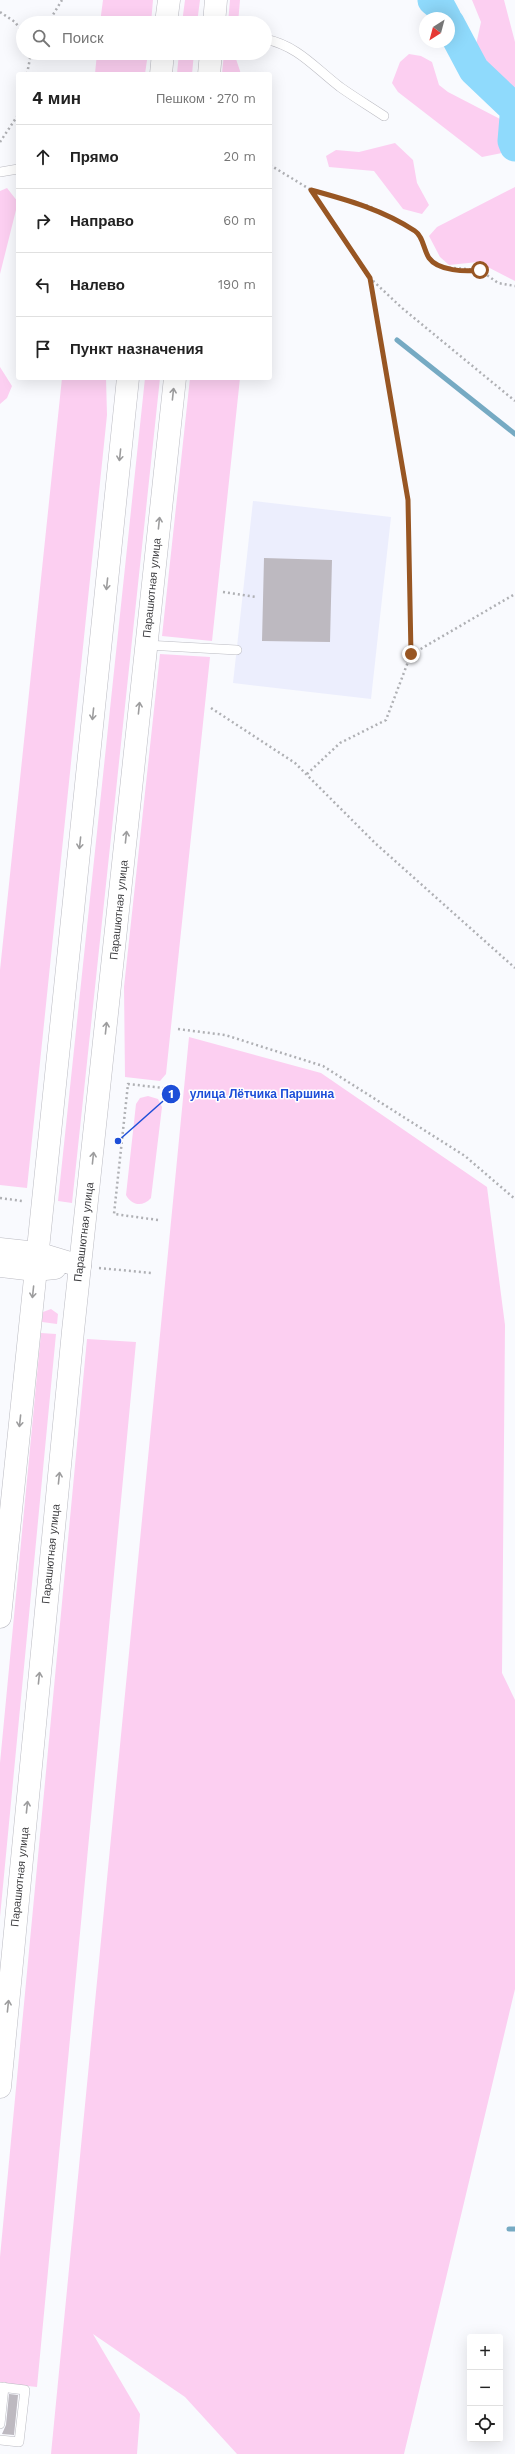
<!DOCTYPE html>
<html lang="ru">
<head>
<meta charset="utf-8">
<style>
	:root { --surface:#fff; --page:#f6f6f6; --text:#222; --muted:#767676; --line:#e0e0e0 }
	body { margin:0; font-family:"Work Sans",sans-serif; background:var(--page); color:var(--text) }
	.controls { position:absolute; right:12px; bottom:12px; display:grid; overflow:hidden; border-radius:4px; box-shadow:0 4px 16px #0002 }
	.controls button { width:36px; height:36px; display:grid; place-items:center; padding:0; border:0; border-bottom:1px solid var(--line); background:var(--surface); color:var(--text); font:20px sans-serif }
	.compass { position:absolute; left:419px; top:12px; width:36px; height:36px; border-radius:50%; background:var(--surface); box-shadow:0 4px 16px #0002; rotate:216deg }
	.stop { position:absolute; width:12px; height:12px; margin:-9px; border:3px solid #985623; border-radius:50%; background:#fff }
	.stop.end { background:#985623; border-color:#fff; box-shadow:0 1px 4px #0008 }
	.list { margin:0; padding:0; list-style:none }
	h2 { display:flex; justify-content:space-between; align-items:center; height:52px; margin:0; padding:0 16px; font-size:17px }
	h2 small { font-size:13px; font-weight:400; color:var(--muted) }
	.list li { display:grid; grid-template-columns:26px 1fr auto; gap:12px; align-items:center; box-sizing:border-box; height:64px; padding:0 16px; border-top:1px solid var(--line) }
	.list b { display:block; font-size:15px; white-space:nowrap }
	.list em { font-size:13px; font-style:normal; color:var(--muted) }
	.icon { flex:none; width:22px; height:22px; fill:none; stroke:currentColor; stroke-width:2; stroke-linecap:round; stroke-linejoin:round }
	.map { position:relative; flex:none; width:515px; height:2454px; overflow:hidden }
	.search { position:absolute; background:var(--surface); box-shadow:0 4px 16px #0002; left:16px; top:16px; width:256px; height:44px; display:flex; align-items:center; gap:10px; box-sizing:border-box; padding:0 14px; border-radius:22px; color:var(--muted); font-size:15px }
	.panel { position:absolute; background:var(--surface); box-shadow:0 4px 16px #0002; left:16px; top:72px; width:256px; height:308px; border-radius:4px }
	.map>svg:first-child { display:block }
	.built { fill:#eceefd }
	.green { fill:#fccff1 }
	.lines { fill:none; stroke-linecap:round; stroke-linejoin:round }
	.stream { stroke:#76aac3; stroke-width:5 }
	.river { stroke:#8fdafc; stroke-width:31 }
	.building { fill:#bdb9c0 }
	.service-casing { stroke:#bbbbc2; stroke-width:10 }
	.tertiary-casing { stroke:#bbbbc2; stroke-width:23 }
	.primary-casing { stroke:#bbbbc2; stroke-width:23 }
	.path { stroke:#afb0b4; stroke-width:2.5; stroke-dasharray:2 3; stroke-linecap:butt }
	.service { stroke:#fff; stroke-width:9 }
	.tertiary { stroke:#fff; stroke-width:22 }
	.primary { stroke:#fff; stroke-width:22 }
	.oneway { stroke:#9d9d9e }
	.route { stroke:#985623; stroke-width:5 }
	.labels { text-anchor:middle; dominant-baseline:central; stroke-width:3; stroke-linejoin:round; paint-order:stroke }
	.street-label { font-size:11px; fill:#3b3b3e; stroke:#fff }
	.leader { fill:none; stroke:#1d4ed8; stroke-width:1.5 }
	.callout-dot { fill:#1d4ed8; stroke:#fff; stroke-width:1.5 }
	.mark-label { font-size:12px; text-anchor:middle; font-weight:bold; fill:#fff }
	.callout-label { font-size:12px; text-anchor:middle; font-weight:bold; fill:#1d4ed8; stroke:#fff; stroke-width:3; stroke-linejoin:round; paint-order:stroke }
</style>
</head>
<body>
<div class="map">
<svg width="515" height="2454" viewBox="0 0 515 2454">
	<rect width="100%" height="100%" fill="#f9fafe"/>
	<path class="built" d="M 253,501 L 391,517 L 371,699 L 233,683 Z"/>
	<path class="green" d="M 103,0 L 153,0 L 151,23 L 100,23 Z
		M 185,0 L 200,0 L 197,23 L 182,23 Z
		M 230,0 L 240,0 L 238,23 L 228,23 Z
		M 472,0 L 504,0 L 515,42 L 515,88 L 484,74 L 474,54 L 481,22 Z
		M 97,53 L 148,53 L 145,74 L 95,74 Z
		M 179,53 L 194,53 L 192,74 L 177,74 Z
		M 224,53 L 234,53 L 241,74 L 222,74 Z
		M 409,54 L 421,56 L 432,62 L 439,85 L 448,92 L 502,120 L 515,116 L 515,148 L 507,152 L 482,157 L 398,92 L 392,83 L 400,62 Z
		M 395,143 L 413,160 L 417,183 L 429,205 L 422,214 L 403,209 L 374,171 L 329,167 L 326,156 L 336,150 L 359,152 Z
		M 515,187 L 515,281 L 478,262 L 449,265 L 440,257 L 429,236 L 437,227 Z
		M 7,188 L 18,202 L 0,274 L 0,191 Z
		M 0,367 L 12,386 L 7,398 L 0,404 Z
		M 62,378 L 106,378 L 107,415 L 27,1188 L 0,1185 L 0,970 Z
		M 145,378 L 160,378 L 72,1203 L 58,1201 Z
		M 190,378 L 240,378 L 212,641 L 162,636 Z
		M 160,654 L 210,657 L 166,1074 L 160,1081 L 125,1077 L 124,987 Z
		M 189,1037 L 321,1073 L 487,1187 L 505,1325 L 502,1673 L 515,1700 L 515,1989 L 404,2454 L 237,2454 L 185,2397 L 93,2334 L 140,2414 L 137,2454 L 51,2454 Z
		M 148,1096 L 158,1099 L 162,1107 L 151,1198 C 143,1207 132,1206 126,1195 L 136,1104 L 140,1098 Z
		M 51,1309 L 58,1314 L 57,1324 L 42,1322 L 43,1312 Z
		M 41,1333 L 56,1334 L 0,1917 L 0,1763 Z
		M 87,1339 L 136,1342 L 37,2387 L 0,2383 L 0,2257 Z"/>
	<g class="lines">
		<path class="stream" d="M 397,340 L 515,434
			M 509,2229 L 515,2229"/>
		<path class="river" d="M 433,0 L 439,5 L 446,18
			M 449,23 L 474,70 L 515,109
			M 515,117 L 513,141 L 515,146"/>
	</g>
	<path class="building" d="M 264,558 L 332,560 L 330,642 L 262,641 Z
		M 9,2394 L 18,2395 L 14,2435 L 2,2434 L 6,2425 Z"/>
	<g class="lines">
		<defs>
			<path id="service" d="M 265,39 C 298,46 314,67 340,87 C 354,97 369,106 384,116
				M 0,172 L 18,169
				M 146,645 L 237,650
				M 0,2387 L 25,2390 L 19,2442 L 0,2440
				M 0,2424 L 4,2387"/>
			<path id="tertiary" d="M 0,1249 L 37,1253 L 80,1266
				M 0,1266 L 35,1270 L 55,1268"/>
			<path id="primary" d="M 166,23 L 169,0
				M 214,23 L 216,0
				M 161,74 L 163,53
				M 209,74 L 211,53
				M 0,1617 L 128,378
				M 0,2087 L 73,1331 L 175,378"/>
		</defs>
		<use href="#service" class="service-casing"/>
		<use href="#tertiary" class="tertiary-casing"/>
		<use href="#primary" class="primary-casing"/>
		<path class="path" d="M 0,12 L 15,22 L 23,33
			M 48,23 L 62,0
			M 27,74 L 31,53
			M 0,142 L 18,115
			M 270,165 L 311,190 L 369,206 L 417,232 L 429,259 L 440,267 L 480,270 L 498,283 L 515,286
			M 311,190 L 370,278 L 402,308 L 515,401
			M 223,592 L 256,597
			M 412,654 L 515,594
			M 211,708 L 295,763 L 375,843 L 515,968
			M 307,774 L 340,743 L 386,720 L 411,654 L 408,500 L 370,278
			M 178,1029 L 225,1035 L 323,1066 L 465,1156 L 515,1199
			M 0,1198 L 22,1201
			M 158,1220 L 114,1214 L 128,1084 L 172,1089
			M 99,1268 L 152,1273"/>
		<use href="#service" class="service"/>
		<use href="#tertiary" class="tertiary"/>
		<use href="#primary" class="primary"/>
	</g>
	<defs><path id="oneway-shaft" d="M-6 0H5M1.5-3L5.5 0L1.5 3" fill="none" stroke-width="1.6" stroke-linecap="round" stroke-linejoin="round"/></defs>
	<g class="oneway">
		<use href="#oneway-shaft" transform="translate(173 394) rotate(-84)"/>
		<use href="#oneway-shaft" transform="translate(120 455) rotate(96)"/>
		<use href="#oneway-shaft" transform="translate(159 523) rotate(-84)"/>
		<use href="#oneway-shaft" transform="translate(107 584) rotate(96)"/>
		<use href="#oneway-shaft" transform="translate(139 708) rotate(-84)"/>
		<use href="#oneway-shaft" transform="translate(93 714) rotate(96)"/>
		<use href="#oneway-shaft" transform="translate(126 837) rotate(-84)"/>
		<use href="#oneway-shaft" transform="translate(80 843) rotate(96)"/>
		<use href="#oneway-shaft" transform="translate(106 1028) rotate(-84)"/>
		<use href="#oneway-shaft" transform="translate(93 1158) rotate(-84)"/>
		<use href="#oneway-shaft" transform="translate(33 1292) rotate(96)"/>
		<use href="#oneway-shaft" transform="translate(20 1421) rotate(96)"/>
		<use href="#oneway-shaft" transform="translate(59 1478) rotate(-84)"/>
		<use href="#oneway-shaft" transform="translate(39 1678) rotate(-84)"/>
		<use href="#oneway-shaft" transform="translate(27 1807) rotate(-84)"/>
		<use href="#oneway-shaft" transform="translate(8 2006) rotate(-84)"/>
	</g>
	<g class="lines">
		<path class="route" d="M 411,654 L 408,500 L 370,278 L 311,190 C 348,200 383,210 415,231 C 423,236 424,251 429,258 C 438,271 466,272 480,270"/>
	</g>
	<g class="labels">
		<g class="street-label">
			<text transform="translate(152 588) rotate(-84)">Парашютная улица</text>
			<text transform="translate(119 910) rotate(-84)">Парашютная улица</text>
			<text transform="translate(84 1232) rotate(-83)">Парашютная улица</text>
			<text transform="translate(51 1554) rotate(-84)">Парашютная улица</text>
			<text transform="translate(20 1877) rotate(-84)">Парашютная улица</text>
		</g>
	</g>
	<path class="leader" d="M118 1141L171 1094"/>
	<g class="callout-dot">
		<circle cx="118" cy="1141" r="4"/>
		<circle cx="171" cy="1094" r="10"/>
	</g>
	<g class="mark-label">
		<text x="171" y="1098">1</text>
	</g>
	<g class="callout-label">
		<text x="262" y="1098">улица Лётчика Паршина</text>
	</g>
</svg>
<div class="controls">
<button>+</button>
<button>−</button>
<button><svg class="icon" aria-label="locate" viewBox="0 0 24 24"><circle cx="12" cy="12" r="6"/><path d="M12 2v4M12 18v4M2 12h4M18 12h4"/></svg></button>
</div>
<svg class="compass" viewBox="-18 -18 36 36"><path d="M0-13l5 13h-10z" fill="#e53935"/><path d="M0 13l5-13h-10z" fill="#767676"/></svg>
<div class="stop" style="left:480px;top:270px"></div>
<div class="stop end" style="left:411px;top:654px"></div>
<div class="search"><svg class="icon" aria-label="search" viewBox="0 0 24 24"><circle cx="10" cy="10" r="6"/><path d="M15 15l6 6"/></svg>Поиск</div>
<section class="panel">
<h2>4 мин<small>Пешком · 270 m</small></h2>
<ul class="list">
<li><svg class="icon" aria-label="ahead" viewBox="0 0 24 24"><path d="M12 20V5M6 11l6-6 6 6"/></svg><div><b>Прямо</b></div><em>20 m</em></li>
<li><svg class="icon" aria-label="right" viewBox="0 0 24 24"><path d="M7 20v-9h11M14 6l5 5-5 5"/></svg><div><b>Направо</b></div><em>60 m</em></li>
<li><svg class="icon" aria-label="left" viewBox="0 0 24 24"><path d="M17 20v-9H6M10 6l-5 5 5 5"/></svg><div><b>Налево</b></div><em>190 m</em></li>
<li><svg class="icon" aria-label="arrive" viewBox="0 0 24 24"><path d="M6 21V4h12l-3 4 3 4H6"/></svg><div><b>Пункт назначения</b></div></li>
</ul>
</section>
</div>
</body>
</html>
